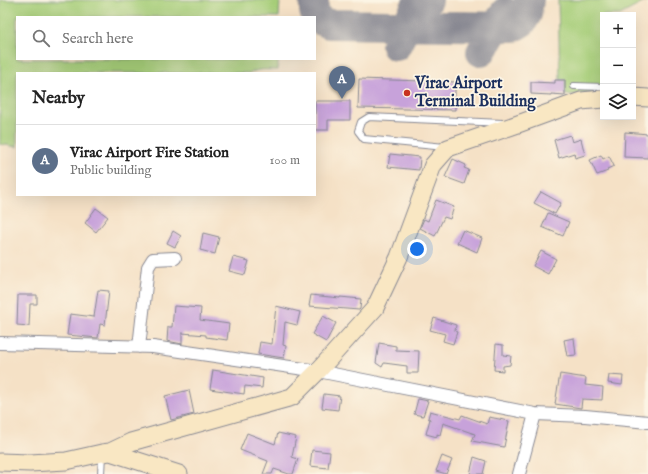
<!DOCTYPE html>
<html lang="en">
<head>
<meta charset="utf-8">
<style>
	:root { --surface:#fff; --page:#f6f6f6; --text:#222; --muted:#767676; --line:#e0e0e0; --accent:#c8321e }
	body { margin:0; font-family:"IM FELL English",serif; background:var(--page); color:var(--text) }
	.controls { position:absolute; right:12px; top:12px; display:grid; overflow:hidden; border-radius:0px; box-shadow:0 4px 16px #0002 }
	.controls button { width:36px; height:36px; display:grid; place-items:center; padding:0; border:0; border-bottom:1px solid var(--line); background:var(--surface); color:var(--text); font:20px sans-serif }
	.you { position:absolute; left:417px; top:249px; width:14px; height:14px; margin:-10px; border:3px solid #fff; border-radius:50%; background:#1a73e8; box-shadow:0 0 0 6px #1a73e833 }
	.badge { display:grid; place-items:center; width:26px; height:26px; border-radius:50%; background:var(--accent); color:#fff; font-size:13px; font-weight:700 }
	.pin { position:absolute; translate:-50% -33px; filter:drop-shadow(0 1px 2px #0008) }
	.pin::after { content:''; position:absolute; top:21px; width:14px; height:12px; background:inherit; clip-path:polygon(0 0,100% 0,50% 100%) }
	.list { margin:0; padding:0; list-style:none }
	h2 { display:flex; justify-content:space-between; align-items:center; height:52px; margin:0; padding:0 16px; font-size:17px }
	h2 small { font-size:13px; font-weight:400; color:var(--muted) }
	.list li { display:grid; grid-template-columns:26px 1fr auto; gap:12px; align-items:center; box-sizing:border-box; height:72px; padding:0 16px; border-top:1px solid var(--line) }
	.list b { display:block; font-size:15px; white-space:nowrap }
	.list p { margin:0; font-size:13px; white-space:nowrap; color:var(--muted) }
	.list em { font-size:13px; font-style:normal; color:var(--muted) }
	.icon { flex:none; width:22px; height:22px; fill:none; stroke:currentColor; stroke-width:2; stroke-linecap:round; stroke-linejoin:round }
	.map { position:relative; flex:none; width:648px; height:474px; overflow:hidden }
	.search { position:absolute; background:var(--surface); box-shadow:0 4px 16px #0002; left:16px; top:16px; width:300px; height:44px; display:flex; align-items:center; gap:10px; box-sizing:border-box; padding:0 14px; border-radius:0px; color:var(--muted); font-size:15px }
	.panel { position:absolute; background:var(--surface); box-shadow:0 4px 16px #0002; left:16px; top:72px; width:300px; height:124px; border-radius:0px }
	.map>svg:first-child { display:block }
	.green { fill:#a6cd78; stroke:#607e6b }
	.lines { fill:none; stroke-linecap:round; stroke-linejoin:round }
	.taxiway { stroke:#888892; stroke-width:30 }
	.building { fill:#c7a2da }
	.lane-casing { stroke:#888892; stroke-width:8 }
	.street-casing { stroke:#888892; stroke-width:14 }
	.secondary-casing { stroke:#888892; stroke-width:19 }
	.lane { stroke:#fff; stroke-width:6 }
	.street { stroke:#fff; stroke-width:12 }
	.secondary { stroke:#f9e7c3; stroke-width:17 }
	.poi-dot { fill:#c8321e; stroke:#fcf5e5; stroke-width:1.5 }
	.labels { text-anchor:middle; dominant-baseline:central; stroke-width:3.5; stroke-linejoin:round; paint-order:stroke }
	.poi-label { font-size:16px; font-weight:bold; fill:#1b2f5e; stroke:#fcf5e5; text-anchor:start }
</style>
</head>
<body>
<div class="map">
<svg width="648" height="474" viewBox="0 0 648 474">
	<rect width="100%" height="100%" fill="#fcf5e5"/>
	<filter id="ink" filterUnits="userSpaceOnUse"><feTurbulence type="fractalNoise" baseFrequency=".025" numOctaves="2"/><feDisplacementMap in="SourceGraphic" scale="8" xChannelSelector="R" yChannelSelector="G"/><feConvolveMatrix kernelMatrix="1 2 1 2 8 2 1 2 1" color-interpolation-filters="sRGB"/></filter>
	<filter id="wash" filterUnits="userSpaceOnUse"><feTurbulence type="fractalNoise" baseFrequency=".012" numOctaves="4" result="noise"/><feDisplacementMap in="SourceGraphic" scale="16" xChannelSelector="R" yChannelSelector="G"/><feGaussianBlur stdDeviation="0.9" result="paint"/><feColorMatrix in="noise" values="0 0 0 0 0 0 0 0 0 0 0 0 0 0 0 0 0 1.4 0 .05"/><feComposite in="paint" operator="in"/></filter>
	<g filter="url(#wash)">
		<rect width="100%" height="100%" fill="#f5e1c6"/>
		<path class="green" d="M 0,0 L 280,0 L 279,17 L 17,17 L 17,59 L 278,59 L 278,70 C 269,70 258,68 251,73 L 17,73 L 17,147 L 0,144 Z
			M 558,0 L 648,0 L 620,15 L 603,15 L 603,93 L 565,95 L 565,80 L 560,80 Z"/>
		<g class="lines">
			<path class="taxiway" d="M 314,0 C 313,15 314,19 329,24 L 514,27 L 522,22 L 527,14 L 529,0
				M 396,46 L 415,8 L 428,0
				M 481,52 L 505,12"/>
		</g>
		<g id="blocks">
			<path class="building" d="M 359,79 L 455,82 L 455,110 L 358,108 Z
				M 555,80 L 565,80 L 565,95 L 551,94 L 551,95 L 531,94 L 531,82 L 555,83 Z
				M 315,101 L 350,101 L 350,120 L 328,120 L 328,130 L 315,130 Z
				M 625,132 L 648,134 L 648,158 L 624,157 Z
				M 570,135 L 572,142 L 581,139 L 585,155 L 575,158 L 574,153 L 559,158 L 554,140 Z
				M 390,154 L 420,157 L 419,170 L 388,167 Z
				M 601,155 L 603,159 L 609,156 L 614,166 L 607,169 L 608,171 L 597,175 L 590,160 Z
				M 453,159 L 466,165 L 464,168 L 469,170 L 464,184 L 445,177 Z
				M 541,192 L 561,203 L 555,214 L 534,203 Z
				M 436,200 L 454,207 L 450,219 L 444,217 L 435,236 L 420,228 L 424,219 L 428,221 Z
				M 96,208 L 108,217 L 96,232 L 85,223 Z
				M 548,213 L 569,222 L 563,236 L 542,227 Z
				M 463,230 L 482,238 L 477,252 L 457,243 Z
				M 173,231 L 181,236 L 175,247 L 167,243 Z
				M 203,233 L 219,237 L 215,254 L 200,250 Z
				M 541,251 L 556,259 L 548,274 L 533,266 Z
				M 233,257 L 249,261 L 245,275 L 229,271 Z
				M 98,290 L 109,291 L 105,325 L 100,324 L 98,338 L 67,335 L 70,314 L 94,317 Z
				M 18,295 L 37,295 L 37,304 L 30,304 L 29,326 L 17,325 Z
				M 311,295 L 340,298 L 340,297 L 361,299 L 360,309 L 359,310 L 309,306 Z
				M 174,306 L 201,308 L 200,320 L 229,324 L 227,340 L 206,337 L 206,335 L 182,333 L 182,344 L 167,341 L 168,327 L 172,327 Z
				M 276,306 L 300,312 L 297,325 L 285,322 L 283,345 L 286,346 L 284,358 L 258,354 L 260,342 L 272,344 Z
				M 323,316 L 336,323 L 326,342 L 312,334 Z
				M 434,318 L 456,325 L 455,331 L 457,332 L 453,344 L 443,341 L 445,334 L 430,330 Z
				M 574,338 L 576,355 L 567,356 L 564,340 Z
				M 379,343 L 396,346 L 396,350 L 419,351 L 418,373 L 407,373 L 407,366 L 384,363 L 382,367 L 376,363 Z
				M 496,344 L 503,345 L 503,355 L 511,356 L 510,365 L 503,366 L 503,371 L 494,370 Z
				M 213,370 L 263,378 L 262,388 L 245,386 L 244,394 L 210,389 Z
				M 560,374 L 586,378 L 585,385 L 603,387 L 602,400 L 582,399 L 581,408 L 555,404 Z
				M 609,375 L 623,376 L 622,385 L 608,383 Z
				M 189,390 L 194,414 L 171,420 L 165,396 Z
				M 324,394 L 340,396 L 338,410 L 322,408 Z
				M 418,399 L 428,401 L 423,416 L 414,414 Z
				M 430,411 L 460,419 L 462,415 L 487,424 L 489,417 L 509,421 L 504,447 L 472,441 L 475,434 L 443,423 L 440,435 L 437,434 L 437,437 L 426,434 L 430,419 L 428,418 Z
				M 247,433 L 275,444 L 278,433 L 296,437 L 292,457 L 298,459 L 293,474 L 289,474 L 274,469 L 272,474 L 263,474 L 268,461 L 240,450 Z
				M 312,450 L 330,452 L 328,468 L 310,466 Z
				M 442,456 L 452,460 L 446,474 L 436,471 Z
				M 474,457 L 486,461 L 483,474 L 470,474 Z"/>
		</g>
	</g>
	<g filter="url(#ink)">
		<use href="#blocks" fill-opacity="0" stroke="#888892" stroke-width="1"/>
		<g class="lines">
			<defs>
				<path id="lane" d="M 574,86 L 603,87
					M 445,147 L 364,139 L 358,131 L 361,122 L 369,117 L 503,123
					M 101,474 L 102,454"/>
				<path id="street" d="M 0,343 L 153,347 L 318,371 L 535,414 L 585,416 L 648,422
					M 139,347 L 148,267 L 153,259 L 175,258
					M 519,474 L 535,414"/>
				<path id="secondary" d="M 633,97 L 648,98
					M 110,452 L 179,474
					M 0,462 L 30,463 L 66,461 L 102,453 L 110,452 L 131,442 L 292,397 L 318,371 L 375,308 L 399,257 L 433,165 L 448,148 L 518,124 L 581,101 L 603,99"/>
			</defs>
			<use href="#lane" class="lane-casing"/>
			<use href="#street" class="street-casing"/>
			<use href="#secondary" class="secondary-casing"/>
			<use href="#lane" class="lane"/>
			<use href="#street" class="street"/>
			<use href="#secondary" class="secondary"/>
		</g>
	</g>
	<circle class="poi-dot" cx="407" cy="93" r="4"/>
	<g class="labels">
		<g class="poi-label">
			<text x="415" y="84">Virac Airport<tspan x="415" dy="18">Terminal Building</tspan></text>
		</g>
	</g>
</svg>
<div class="controls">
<button>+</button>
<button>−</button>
<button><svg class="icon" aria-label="layers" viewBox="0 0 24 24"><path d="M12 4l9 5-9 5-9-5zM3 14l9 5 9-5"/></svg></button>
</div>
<div class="you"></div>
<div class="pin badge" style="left:342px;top:99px;background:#5c6f8a">A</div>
<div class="search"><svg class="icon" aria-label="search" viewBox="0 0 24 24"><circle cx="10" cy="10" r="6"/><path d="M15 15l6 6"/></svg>Search here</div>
<section class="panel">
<h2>Nearby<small></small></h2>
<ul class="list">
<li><span class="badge" style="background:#5c6f8a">A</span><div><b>Virac Airport Fire Station</b><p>Public building</p></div><em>100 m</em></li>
</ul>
</section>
</div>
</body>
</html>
